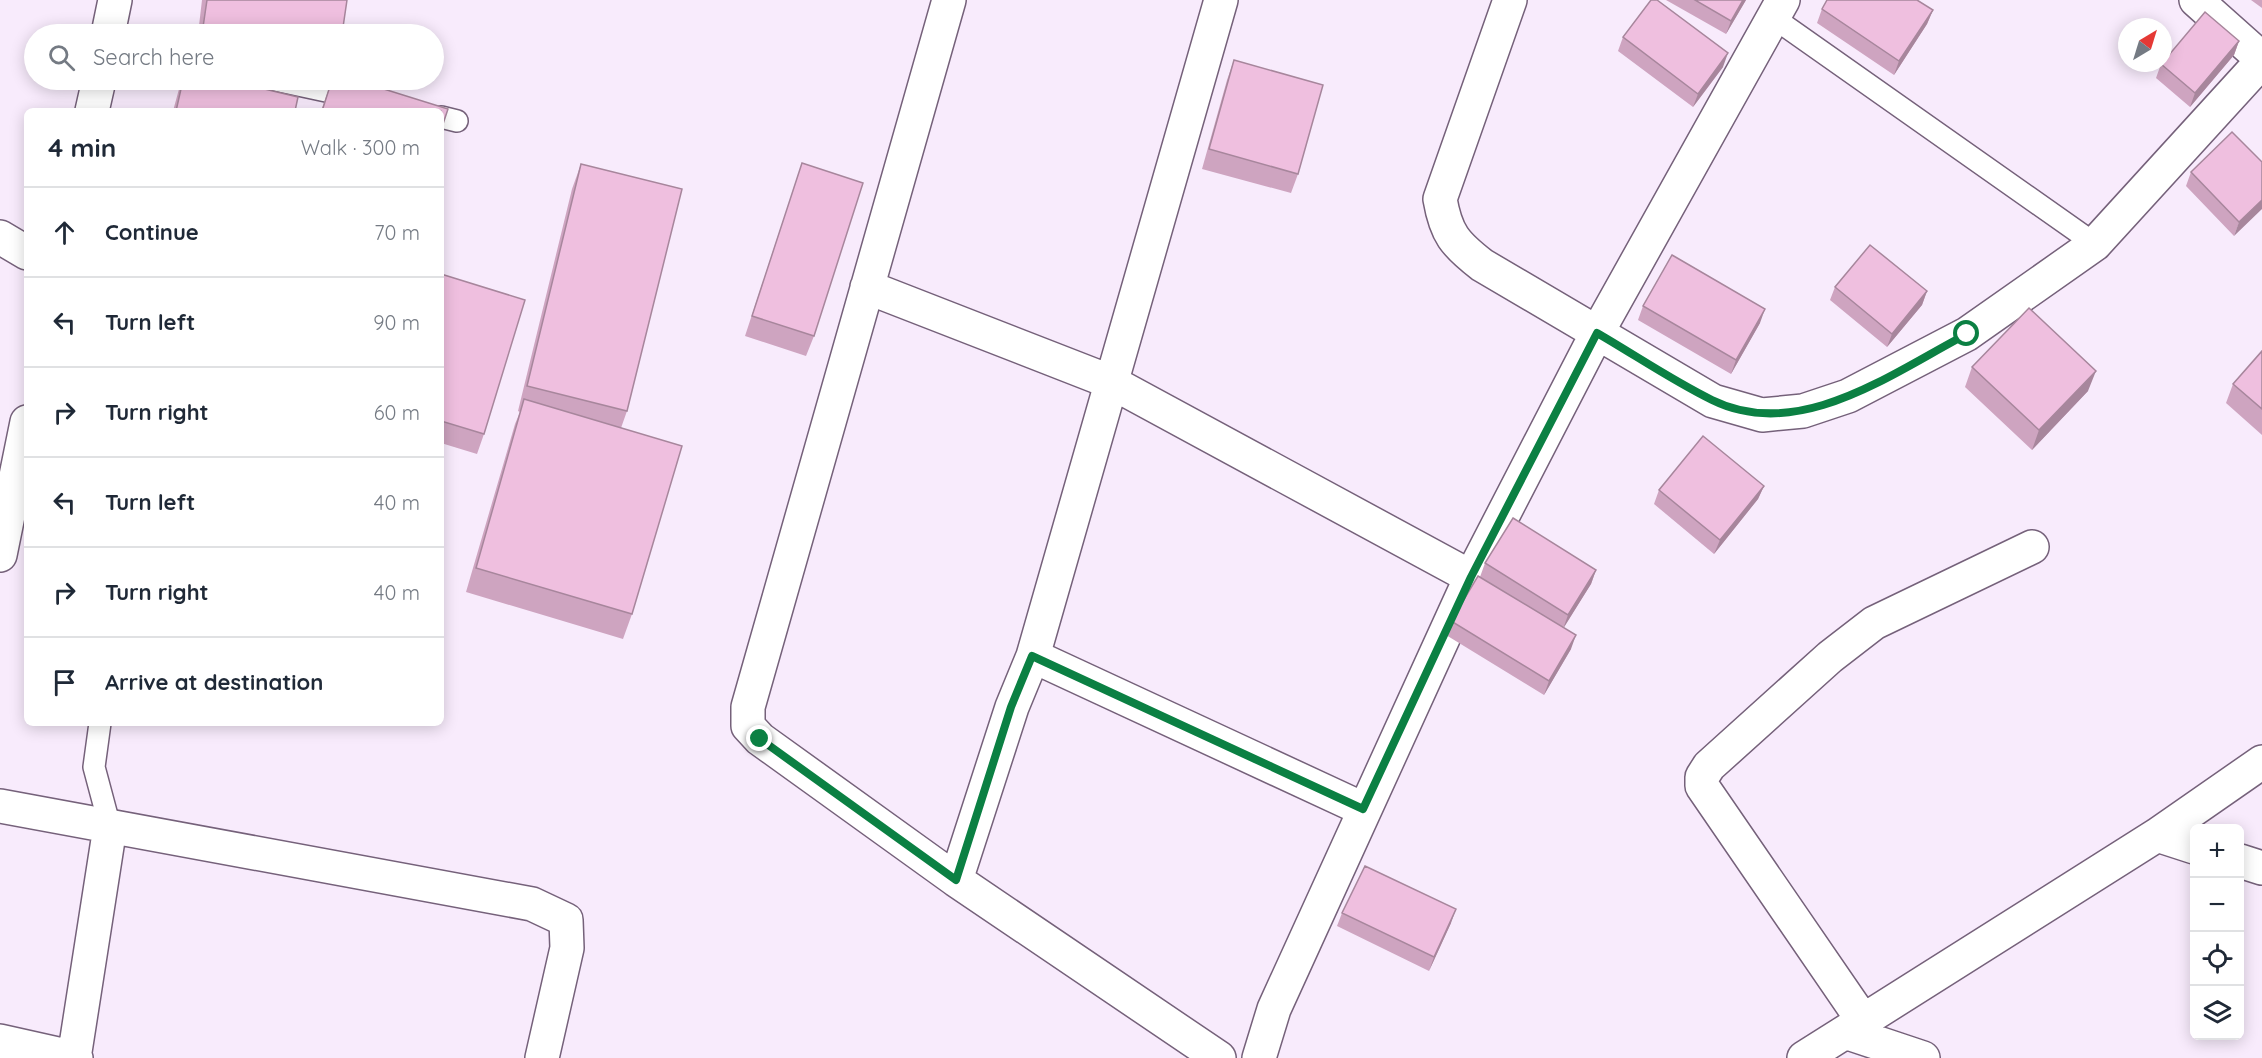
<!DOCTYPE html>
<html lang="en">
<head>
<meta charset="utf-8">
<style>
	:root { --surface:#fff; --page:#f6f6f7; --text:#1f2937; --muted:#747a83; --line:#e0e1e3 }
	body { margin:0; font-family:Quicksand,sans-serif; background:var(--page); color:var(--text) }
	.controls { position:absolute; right:18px; bottom:18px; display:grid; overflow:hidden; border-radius:9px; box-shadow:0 3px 15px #0003 }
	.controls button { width:54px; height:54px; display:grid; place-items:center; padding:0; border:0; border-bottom:2px solid var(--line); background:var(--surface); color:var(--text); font:30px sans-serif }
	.compass { position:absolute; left:2118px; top:18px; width:54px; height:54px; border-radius:50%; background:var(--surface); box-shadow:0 3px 15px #0003; rotate:38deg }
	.stop { position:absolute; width:18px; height:18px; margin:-14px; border:4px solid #0b8043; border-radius:50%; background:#fff }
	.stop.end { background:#0b8043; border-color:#fff; box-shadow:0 2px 6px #0008 }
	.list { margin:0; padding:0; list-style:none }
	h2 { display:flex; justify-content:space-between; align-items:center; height:78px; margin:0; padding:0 24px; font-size:26px }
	h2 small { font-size:20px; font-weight:400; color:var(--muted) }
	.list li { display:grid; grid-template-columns:39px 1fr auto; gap:18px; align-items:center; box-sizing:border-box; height:90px; padding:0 24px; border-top:2px solid var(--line) }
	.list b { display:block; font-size:22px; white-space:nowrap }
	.list em { font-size:20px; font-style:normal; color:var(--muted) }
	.icon { flex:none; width:33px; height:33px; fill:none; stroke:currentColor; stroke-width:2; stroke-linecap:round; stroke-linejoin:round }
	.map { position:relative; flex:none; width:2262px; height:1058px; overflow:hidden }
	.search { position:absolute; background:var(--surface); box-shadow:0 3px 15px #0003; left:24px; top:24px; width:420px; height:66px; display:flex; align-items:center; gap:15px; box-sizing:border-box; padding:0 21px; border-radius:33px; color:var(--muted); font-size:22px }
	.panel { position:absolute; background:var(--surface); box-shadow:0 3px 15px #0003; left:24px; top:108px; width:420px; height:618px; border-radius:9px }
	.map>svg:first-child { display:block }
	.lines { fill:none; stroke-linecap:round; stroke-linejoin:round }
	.lane-casing { stroke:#75617a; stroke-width:24 }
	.street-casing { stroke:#75617a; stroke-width:36 }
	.secondary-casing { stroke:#75617a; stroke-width:36 }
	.lane { stroke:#fff; stroke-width:21 }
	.street { stroke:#fff; stroke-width:33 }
	.secondary { stroke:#fff; stroke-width:33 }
	.wall { fill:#cea4c0 }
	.shaded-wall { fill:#a7869c }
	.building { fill:#efbfdf; stroke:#a7869c; stroke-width:1.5 }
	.route { stroke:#0b8043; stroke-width:8 }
</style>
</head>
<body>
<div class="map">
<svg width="2262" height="1058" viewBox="0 0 2262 1058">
	<rect width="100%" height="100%" fill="#f8ebfc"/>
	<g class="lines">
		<defs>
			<path id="lane" d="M 1774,18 L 2095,244
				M 275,80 L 354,97
				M 441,117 L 457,121
				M 100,723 L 94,767 L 110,827"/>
			<path id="street" d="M 949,0 L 748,707 L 748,726 L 760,739 L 956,880 L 1219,1058
				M 1510,0 L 1440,199 C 1446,234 1455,244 1482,265 L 1713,401 L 1762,415 L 1803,411 L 1848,396 L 1967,334 L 2095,244 L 2262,61
				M 2196,0 L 2262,59
				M 0,237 L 27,253
				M 867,287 L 1111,382 L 1471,577
				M 1033,656 L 1363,809
				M 0,806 L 532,904 L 566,920 L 567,948 L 542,1058
				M 2157,835 L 2194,847
				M 2240,861 L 2262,868
				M 956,880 L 1012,707 L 1033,656 L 1221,0
				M 1864,1022 L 1702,786 L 1702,777 L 1709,766 L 1830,657 L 1874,623 L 2032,547
				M 1848,1033 L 1923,1058
				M 0,1041 L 76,1058
				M 74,1058 L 110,827
				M 1259,1058 L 1274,1009 L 1471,577 L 1597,333 L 1783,0
				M 1804,1058 L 2157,835 L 2262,762"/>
			<path id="secondary" d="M 108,34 L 115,0
				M 92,111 L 99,80
				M 0,555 L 27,422"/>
		</defs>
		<use href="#lane" class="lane-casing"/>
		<use href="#street" class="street-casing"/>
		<use href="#secondary" class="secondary-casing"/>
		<use href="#lane" class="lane"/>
		<use href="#street" class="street"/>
		<use href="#secondary" class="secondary"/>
	</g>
	<path class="wall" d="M 202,0 L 347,0 L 342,34 L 198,34 Z
		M 1666,0 L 1746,0 L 1726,34 Z
		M 2251,0 L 2262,0 L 2262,8 Z
		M 1822,9 L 1933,10 L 1927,24 L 1894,75 L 1817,23 Z
		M 1623,37 L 1723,67 L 1693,107 L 1618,51 Z
		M 2239,41 L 2234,55 L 2190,107 L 2156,78 L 2161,64 Z
		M 1234,60 L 1298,174 L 1291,193 L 1202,169 L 1227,80 Z
		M 182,80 L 227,80 L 295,111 L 173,111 L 179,89 Z
		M 332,80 L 441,111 L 321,111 Z
		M 2262,162 L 2234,236 L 2186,186 L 2191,172 Z
		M 802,163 L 814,336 L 806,356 L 745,336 Z
		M 581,164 L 627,411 L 621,428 L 632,614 L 623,639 L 466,592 L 515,424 L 520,412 L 518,411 L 572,189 Z
		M 441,274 L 484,434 L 477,454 L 441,443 Z
		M 1835,287 L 1927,291 L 1922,305 L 1887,347 L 1830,300 Z
		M 1643,306 L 1760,323 L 1731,374 L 1638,320 Z
		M 2262,351 L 2262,435 L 2226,403 L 2233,384 Z
		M 1972,367 L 2088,391 L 2032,450 L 1965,387 Z
		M 1764,486 L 1758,499 L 1714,554 L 1654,504 L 1659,490 Z
		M 1485,563 L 1596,570 L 1591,584 L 1563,628 L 1571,649 L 1544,695 L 1446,635 L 1451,621 L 1480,577 Z
		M 1342,913 L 1451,923 L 1429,971 L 1337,926 Z"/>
	<path class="shaded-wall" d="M 1743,0 L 1746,0 L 1726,34 L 1731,21 Z
		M 1933,10 L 1927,24 L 1894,75 L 1899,61 Z
		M 2239,41 L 2234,55 L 2190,107 L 2195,93 Z
		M 1728,53 L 1723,67 L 1693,107 L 1698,94 Z
		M 2262,200 L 2262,209 L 2234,236 L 2239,222 Z
		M 1927,291 L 1922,305 L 1887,347 L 1892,334 Z
		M 1765,309 L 1760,323 L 1731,374 L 1736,360 Z
		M 2096,371 L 2088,391 L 2032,450 L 2039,430 Z
		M 1764,486 L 1758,499 L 1714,554 L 1720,540 Z
		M 1596,570 L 1591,584 L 1563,629 L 1568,615 Z
		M 1576,635 L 1571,649 L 1544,695 L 1549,681 Z
		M 1456,909 L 1451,923 L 1429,971 L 1434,957 Z"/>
	<path class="building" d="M 207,0 L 347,0 L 342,34 L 202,34 Z
		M 1651,0 L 1657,0 L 1728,53 L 1698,94 L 1623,37 Z
		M 1695,0 L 1743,0 L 1731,21 Z
		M 1827,0 L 1917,0 L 1933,10 L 1899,61 L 1822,9 Z
		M 2205,12 L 2239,41 L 2195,93 L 2161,64 L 2163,63 L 2163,62 Z
		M 1234,60 L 1323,85 L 1298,174 L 1209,149 Z
		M 183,80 L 227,80 L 298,97 L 295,111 L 176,111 Z
		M 332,80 L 355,80 L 448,109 L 441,130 L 441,111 L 322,111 Z
		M 2232,132 L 2262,162 L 2262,200 L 2239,222 L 2191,172 Z
		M 802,163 L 863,183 L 814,336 L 752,316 Z
		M 581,164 L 682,189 L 627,411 L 527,386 Z
		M 1870,245 L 1927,291 L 1892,334 L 1835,287 Z
		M 1672,255 L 1765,309 L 1736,360 L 1643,306 Z
		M 441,274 L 525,300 L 484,434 L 441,421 Z
		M 2029,308 L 2096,371 L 2039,430 L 1972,367 Z
		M 2262,351 L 2262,409 L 2233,384 Z
		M 524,399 L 682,446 L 632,614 L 476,568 Z
		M 1703,436 L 1764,486 L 1720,540 L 1659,490 Z
		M 1513,518 L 1596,570 L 1568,615 L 1485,563 Z
		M 1478,576 L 1576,635 L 1549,681 L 1451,621 Z
		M 1365,866 L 1456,909 L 1434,957 L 1342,913 Z"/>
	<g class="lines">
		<path class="route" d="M 760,739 L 956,880 L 1011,707 L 1032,656 L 1363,809 L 1471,577 L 1597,333 C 1635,355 1673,381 1712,400 C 1799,443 1892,373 1967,334"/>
	</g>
</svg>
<div class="controls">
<button>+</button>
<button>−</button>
<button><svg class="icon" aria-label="locate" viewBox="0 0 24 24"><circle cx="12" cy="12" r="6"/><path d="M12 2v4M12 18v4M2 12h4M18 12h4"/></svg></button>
<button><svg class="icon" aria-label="layers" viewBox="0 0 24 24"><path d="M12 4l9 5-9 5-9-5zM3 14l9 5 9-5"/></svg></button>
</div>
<svg class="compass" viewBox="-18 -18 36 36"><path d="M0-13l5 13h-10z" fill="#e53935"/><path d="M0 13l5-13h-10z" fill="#747a83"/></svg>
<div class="stop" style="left:1967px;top:334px"></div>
<div class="stop end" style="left:760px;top:739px"></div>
<div class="search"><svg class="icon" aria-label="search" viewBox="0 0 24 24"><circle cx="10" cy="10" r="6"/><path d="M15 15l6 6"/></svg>Search here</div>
<section class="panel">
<h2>4 min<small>Walk · 300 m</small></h2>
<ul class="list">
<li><svg class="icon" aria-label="ahead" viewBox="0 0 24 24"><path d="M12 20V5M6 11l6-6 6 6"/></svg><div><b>Continue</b></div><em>70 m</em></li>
<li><svg class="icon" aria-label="left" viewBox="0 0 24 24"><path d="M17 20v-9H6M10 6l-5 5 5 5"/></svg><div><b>Turn left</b></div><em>90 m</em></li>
<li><svg class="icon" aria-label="right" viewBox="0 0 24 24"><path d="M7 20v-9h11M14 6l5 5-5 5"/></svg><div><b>Turn right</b></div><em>60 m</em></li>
<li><svg class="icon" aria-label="left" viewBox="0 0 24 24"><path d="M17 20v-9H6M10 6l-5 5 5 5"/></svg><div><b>Turn left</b></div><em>40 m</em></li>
<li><svg class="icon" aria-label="right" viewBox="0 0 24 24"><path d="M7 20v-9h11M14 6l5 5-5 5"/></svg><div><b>Turn right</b></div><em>40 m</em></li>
<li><svg class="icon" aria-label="arrive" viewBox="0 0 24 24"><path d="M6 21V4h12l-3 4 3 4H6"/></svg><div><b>Arrive at destination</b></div></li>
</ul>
</section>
</div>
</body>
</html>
